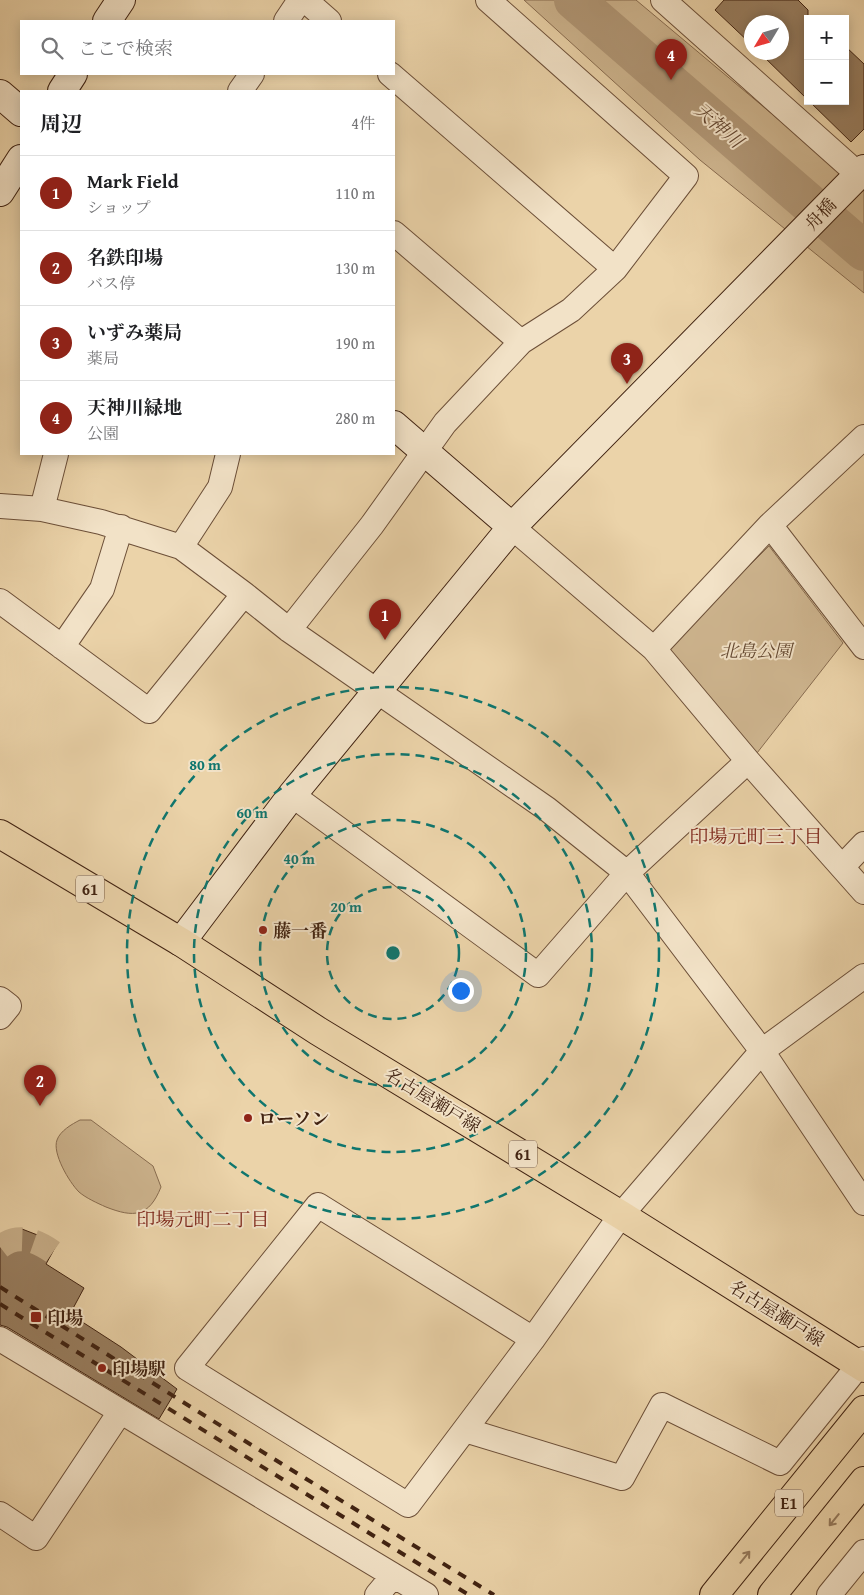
<!DOCTYPE html>
<html lang="ja">
<head>
<meta charset="utf-8">
<style>
	:root { --surface:#fff; --page:#f6f6f6; --text:#202124; --muted:#757577; --line:#e0e0e0; --accent:#8f2418 }
	body { margin:0; font-family:"Gentium Book Plus","Noto Serif JP",serif; background:var(--page); color:var(--text) }
	.controls { position:absolute; right:15px; top:15px; display:grid; overflow:hidden; border-radius:0px; box-shadow:0 2px 12px #0003 }
	.controls button { width:45px; height:45px; display:grid; place-items:center; padding:0; border:0; border-bottom:1px solid var(--line); background:var(--surface); color:var(--text); font:25px sans-serif }
	.compass { position:absolute; left:744px; top:15px; width:45px; height:45px; border-radius:50%; background:var(--surface); box-shadow:0 2px 12px #0003; rotate:232deg }
	.you { position:absolute; left:460px; top:990px; width:18px; height:18px; margin:-12px; border:4px solid #fff; border-radius:50%; background:#1a73e8; box-shadow:0 0 0 8px #1a73e833 }
	.badge { display:grid; place-items:center; width:32px; height:32px; border-radius:50%; background:var(--accent); color:#fff; font-size:16px; font-weight:700 }
	.pin { position:absolute; translate:-50% -41px; filter:drop-shadow(0 1px 2px #0008) }
	.pin::after { content:''; position:absolute; top:26px; width:18px; height:15px; background:inherit; clip-path:polygon(0 0,100% 0,50% 100%) }
	.list { margin:0; padding:0; list-style:none }
	h2 { display:flex; justify-content:space-between; align-items:center; height:65px; margin:0; padding:0 20px; font-size:21px }
	h2 small { font-size:16px; font-weight:400; color:var(--muted) }
	.list li { display:grid; grid-template-columns:32px 1fr auto; gap:15px; align-items:center; box-sizing:border-box; height:75px; padding:0 20px; border-top:1px solid var(--line) }
	.list b { display:block; font-size:19px; white-space:nowrap }
	.list p { margin:0; font-size:16px; white-space:nowrap; color:var(--muted) }
	.list em { font-size:16px; font-style:normal; color:var(--muted) }
	.icon { flex:none; width:28px; height:28px; fill:none; stroke:currentColor; stroke-width:2; stroke-linecap:round; stroke-linejoin:round }
	.map { position:relative; flex:none; width:864px; height:1595px; overflow:hidden }
	.search { position:absolute; background:var(--surface); box-shadow:0 2px 12px #0003; left:20px; top:20px; width:375px; height:55px; display:flex; align-items:center; gap:12px; box-sizing:border-box; padding:0 18px; border-radius:0px; color:var(--muted); font-size:19px }
	.panel { position:absolute; background:var(--surface); box-shadow:0 2px 12px #0003; left:20px; top:90px; width:375px; height:365px; border-radius:0px }
	.map>svg:first-child { display:block }
	.green { fill:#ceb58f; stroke:#886c50 }
	.lines { fill:none; stroke-linecap:round; stroke-linejoin:round }
	.river { stroke:#b19776; stroke-width:40 }
	.building { fill:#997f61; stroke:#412312 }
	.street-tunnel { stroke:#c9b08b; stroke-width:24; stroke-dasharray:24 12; stroke-linecap:butt }
	.street-casing { stroke:#6c4f38; stroke-width:26 }
	.secondary-casing { stroke:#412312; stroke-width:30 }
	.primary-casing { stroke:#412312; stroke-width:30 }
	.highway-casing { stroke:#412312; stroke-width:30 }
	.street { stroke:#f2e2c7; stroke-width:24 }
	.secondary { stroke:#f2e2c7; stroke-width:28 }
	.primary { stroke:#ebd3a9; stroke-width:28 }
	.highway { stroke:#ebd3a9; stroke-width:28 }
	.rail { stroke:#412312; stroke-width:4; stroke-dasharray:9 9; stroke-linecap:butt }
	.oneway { stroke:#967b5e }
	.ring { fill:none; stroke:#0f766e; stroke-width:2.5; stroke-dasharray:9 6 }
	.poi-dot { fill:#8f2418; stroke:#f2e2c7; stroke-width:2 }
	.labels { text-anchor:middle; dominant-baseline:central; stroke-width:4; stroke-linejoin:round; paint-order:stroke }
	.shield { fill:#f2e2c7; stroke:#765c48; stroke-width:1 }
	.shield-label { font-size:16px; font-weight:bold; fill:#412312 }
	.street-label { font-size:18px; fill:#412312; stroke:#f2e2c7 }
	.park-label { font-size:18px; font-style:italic; fill:#644831; stroke:#f2e2c7 }
	.poi-label { font-size:18px; font-weight:bold; fill:#412312; stroke:#f2e2c7; text-anchor:start }
	.water-label { font-size:19px; font-style:italic; fill:#634630; stroke:#f2e2c7 }
	.neighbourhood-label { font-size:19px; fill:#7a1f14; stroke:#f2e2c7 }
	.centre { fill:#0f766e; stroke:#f2e2c7; stroke-width:2.5 }
	.ring-label { font-size:15px; text-anchor:middle; font-weight:bold; fill:#0f766e; stroke:#f2e2c7; stroke-width:4; stroke-linejoin:round; paint-order:stroke }
</style>
</head>
<body>
<div class="map">
<svg width="864" height="1595" viewBox="0 0 864 1595">
	<rect width="100%" height="100%" fill="#ebd3a9"/>
	<filter id="stains"><feTurbulence type="fractalNoise" baseFrequency=".004" numOctaves="4"/><feColorMatrix values="0 0 0 0 .2 0 0 0 0 .09 0 0 0 0 .02 0 0 0 .5 -.17"/></filter>
	<radialGradient id="worn" r=".72"><stop offset=".6" stop-color="#630" stop-opacity="0"/><stop offset="1" stop-color="#630" stop-opacity=".3"/></radialGradient>
	<path class="green" d="M 524,0 L 636,0 L 864,191 L 864,293 L 700,160 Z
		M 769,546 L 843,643 L 757,753 L 667,648 Z
		M 80,1120 L 91,1120 L 153,1166 L 161,1187 C 149,1217 134,1218 106,1207 C 97,1203 86,1198 79,1192 C 69,1182 52,1153 57,1140 C 60,1131 72,1124 80,1120 Z"/>
	<g class="lines">
		<path class="river" d="M 574,0 L 864,251"/>
	</g>
	<path class="building" d="M 724,0 L 798,0 L 808,10 L 808,100 L 759,52 L 782,52 L 782,22 L 752,22 L 752,45 L 715,10 Z
		M 845,46 L 864,64 L 864,129 L 851,142 L 809,101 L 845,101 Z
		M 22,1229 L 40,1236 L 56,1246 L 46,1264 L 84,1288 L 70,1314 L 121,1347 L 177,1389 L 159,1419 L 7,1327 L 0,1325 L 0,1234 L 11,1230 Z"/>
	<g class="lines">
		<path class="street-tunnel" d="M 0,1247 C 18,1233 36,1240 53,1252"/>
		<defs>
			<path id="street" d="M 305,0 L 329,21
				M 663,0 L 858,174
				M 286,21 L 300,0
				M 390,74 L 615,269
				M 240,91 L 252,74
				M 394,233 L 521,342
				M 0,506 L 42,509 L 101,522 L 181,547 L 244,594 L 289,630 L 547,809 L 627,873 L 762,1051 L 864,1203
				M 42,509 L 56,454
				M 770,525 L 864,647
				M 512,527 L 654,649 L 748,761 L 864,892
				M 181,547 L 220,487 L 228,454
				M 0,601 L 149,711 L 244,594
				M 289,630 L 372,525 L 445,423 L 521,342 L 571,310 L 615,269 L 686,176 L 488,0
				M 62,647 L 102,589 L 121,527
				M 654,649 L 770,525 L 864,437
				M 292,795 L 538,975 L 627,873 L 748,761
				M 842,867 L 864,844
				M 0,999 L 9,1006 L 0,1017
				M 0,1339 L 426,1595
				M 533,1339 L 318,1205 L 187,1368 L 408,1505 L 533,1339 L 621,1215 L 762,1051 L 864,976
				M 465,1430 L 622,1478 L 662,1405 L 780,1463 L 864,1359
				M 0,1514 L 36,1538 L 120,1412
				M 377,1595 L 393,1576
				M 829,1595 L 864,1552"/>
			<path id="secondary" d="M 107,21 L 121,0
				M 62,91 L 73,74
				M 0,94 L 21,112
				M 0,192 L 21,159
				M 394,425 L 512,527
				M 181,942 L 292,795 L 512,527 L 864,169"/>
			<path id="primary" d="M 0,834 L 181,942 L 318,1031 L 621,1215 L 864,1368"/>
			<path id="highway" d="M 714,1595 L 864,1410
				M 772,1595 L 864,1481"/>
		</defs>
		<use href="#street" class="street-casing"/>
		<use href="#secondary" class="secondary-casing"/>
		<use href="#primary" class="primary-casing"/>
		<use href="#highway" class="highway-casing"/>
		<use href="#street" class="street"/>
		<use href="#secondary" class="secondary"/>
		<use href="#primary" class="primary"/>
		<use href="#highway" class="highway"/>
		<path class="rail" d="M 0,1287 L 253,1446 L 494,1595
			M 0,1304 L 469,1595"/>
	</g>
	<defs><path id="oneway-shaft" d="M-6 0H5M1.5-3L5.5 0L1.5 3" fill="none" stroke-width="1.6" stroke-linecap="round" stroke-linejoin="round" transform="scale(1.25)"/></defs>
	<g class="oneway">
		<use href="#oneway-shaft" transform="translate(834 1520) rotate(129)"/>
		<use href="#oneway-shaft" transform="translate(745 1557) rotate(-51)"/>
	</g>
	<g class="ring">
		<circle cx="393" cy="953" r="66"/>
		<circle cx="393" cy="953" r="133"/>
		<circle cx="393" cy="953" r="199"/>
		<circle cx="393" cy="953" r="266"/>
	</g>
	<g class="poi-dot">
		<circle cx="263" cy="930" r="5"/>
		<circle cx="248" cy="1118" r="5"/>
		<rect x="30" y="1311" width="12" height="12" rx="2.5"/>
		<circle cx="102" cy="1368" r="5"/>
	</g>
	<g class="labels">
		<g class="shield">
			<rect x="76" y="875.5" width="28" height="27" rx="4"/>
			<rect x="509" y="1140.5" width="28" height="27" rx="4"/>
			<rect x="775" y="1489.5" width="28" height="27" rx="4"/>
		</g>
		<g class="shield-label">
			<text x="90" y="889">61</text>
			<text x="523" y="1154">61</text>
			<text x="789" y="1503">E1</text>
		</g>
		<g class="street-label">
			<text transform="translate(820 214) rotate(-46)">舟橋</text>
			<text transform="translate(433 1100) rotate(31)">名古屋瀬戸線</text>
			<text transform="translate(777 1313) rotate(32)">名古屋瀬戸線</text>
		</g>
		<g class="park-label">
			<text x="756" y="650">北島公園</text>
		</g>
		<g class="poi-label">
			<text x="273" y="930">藤一番</text>
			<text x="258" y="1118">ローソン</text>
			<text x="47" y="1317">印場</text>
			<text x="112" y="1368">印場駅</text>
		</g>
		<g class="water-label">
			<text transform="translate(719 125) rotate(41)">天神川</text>
		</g>
		<g class="neighbourhood-label">
			<text x="756" y="836">印場元町三丁目</text>
			<text x="203" y="1219">印場元町二丁目</text>
		</g>
	</g>
	<circle cx="393" cy="953" r="8" class="centre"/>
	<g class="ring-label">
		<text x="205" y="770">80 m</text>
		<text x="252" y="818">60 m</text>
		<text x="299" y="864">40 m</text>
		<text x="346" y="912">20 m</text>
	</g>
	<rect width="100%" height="100%" filter="url(#stains)"/>
	<rect width="100%" height="100%" fill="url(#worn)"/>
</svg>
<div class="controls">
<button>+</button>
<button>−</button>
</div>
<svg class="compass" viewBox="-18 -18 36 36"><path d="M0-13l5 13h-10z" fill="#e53935"/><path d="M0 13l5-13h-10z" fill="#757577"/></svg>
<div class="you"></div>
<div class="pin badge" style="left:385px;top:640px">1</div>
<div class="pin badge" style="left:40px;top:1106px">2</div>
<div class="pin badge" style="left:627px;top:384px">3</div>
<div class="pin badge" style="left:671px;top:80px">4</div>
<div class="search"><svg class="icon" aria-label="search" viewBox="0 0 24 24"><circle cx="10" cy="10" r="6"/><path d="M15 15l6 6"/></svg>ここで検索</div>
<section class="panel">
<h2>周辺<small>4件</small></h2>
<ul class="list">
<li><span class="badge">1</span><div><b>Mark Field</b><p>ショップ</p></div><em>110 m</em></li>
<li><span class="badge">2</span><div><b>名鉄印場</b><p>バス停</p></div><em>130 m</em></li>
<li><span class="badge">3</span><div><b>いずみ薬局</b><p>薬局</p></div><em>190 m</em></li>
<li><span class="badge">4</span><div><b>天神川緑地</b><p>公園</p></div><em>280 m</em></li>
</ul>
</section>
</div>
</body>
</html>
